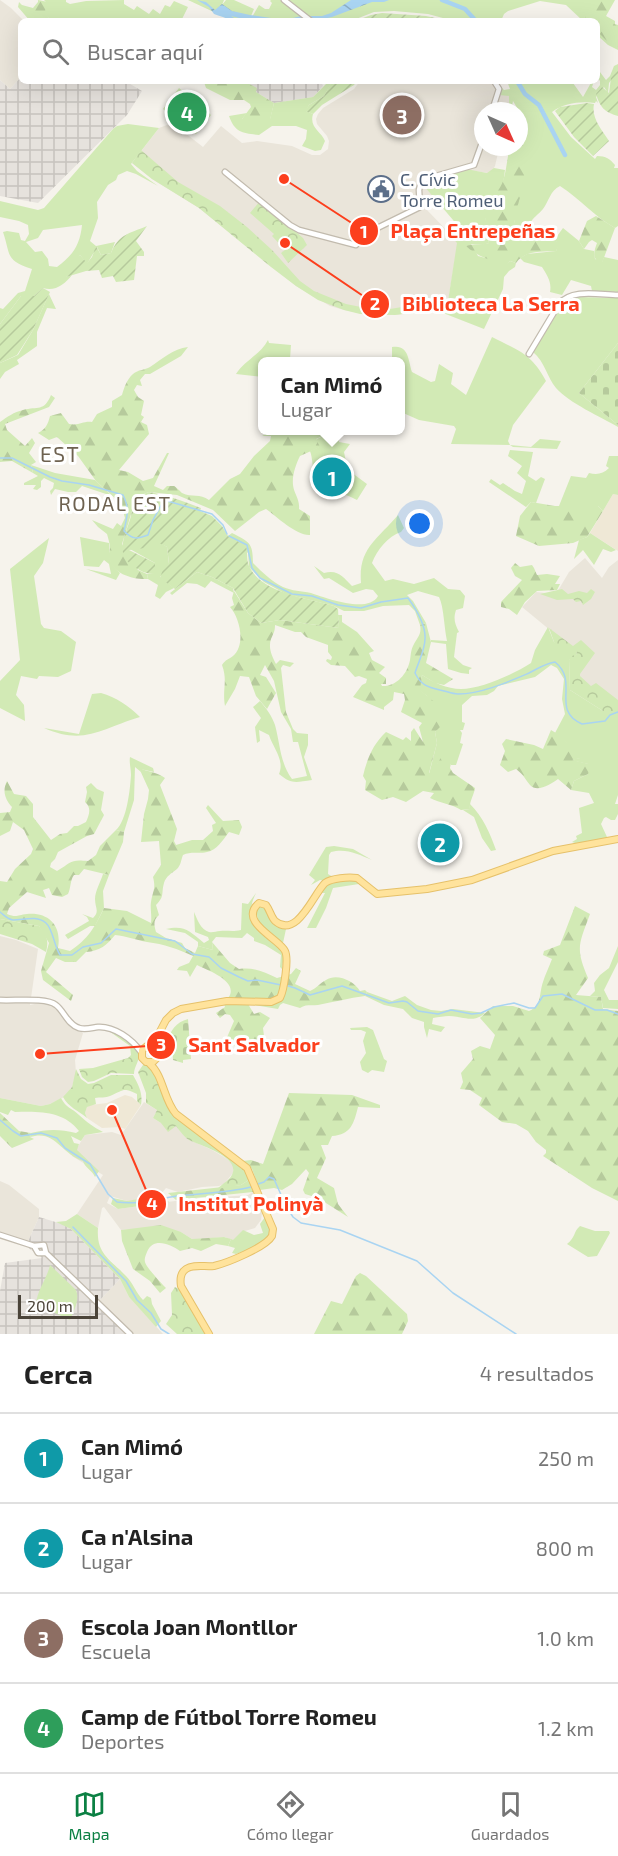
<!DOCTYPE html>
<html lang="es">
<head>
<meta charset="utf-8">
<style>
	:root { --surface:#fff; --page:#f6f6f6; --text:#222; --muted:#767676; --line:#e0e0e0; --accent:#0b8043 }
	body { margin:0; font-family:"Exo 2",sans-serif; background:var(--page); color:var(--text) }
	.compass { position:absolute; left:474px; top:102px; width:54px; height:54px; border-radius:50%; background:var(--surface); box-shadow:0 6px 24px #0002; rotate:135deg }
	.scale { position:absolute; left:18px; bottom:15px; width:80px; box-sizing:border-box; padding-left:6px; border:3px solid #4b4439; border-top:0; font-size:16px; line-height:21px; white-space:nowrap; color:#4b4439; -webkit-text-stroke:4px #fff; paint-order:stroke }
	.you { position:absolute; left:420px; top:524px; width:21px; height:21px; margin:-15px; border:4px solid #fff; border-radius:50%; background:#1a73e8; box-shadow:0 0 0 9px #1a73e833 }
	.badge { display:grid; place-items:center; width:39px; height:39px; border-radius:50%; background:var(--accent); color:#fff; font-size:20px; font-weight:700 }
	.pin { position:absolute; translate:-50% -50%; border:3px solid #fff; box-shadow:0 2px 6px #0006 }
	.popup { position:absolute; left:258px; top:357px; width:147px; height:78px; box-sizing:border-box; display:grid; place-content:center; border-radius:9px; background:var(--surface); filter:drop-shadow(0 2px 4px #0005); font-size:20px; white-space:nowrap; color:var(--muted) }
	.popup b { font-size:22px; color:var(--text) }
	.popup::after { content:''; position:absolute; left:50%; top:100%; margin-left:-12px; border:12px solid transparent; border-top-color:var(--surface) }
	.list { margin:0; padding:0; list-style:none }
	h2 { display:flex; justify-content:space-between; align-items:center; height:78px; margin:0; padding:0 24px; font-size:26px }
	h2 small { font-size:20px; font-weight:400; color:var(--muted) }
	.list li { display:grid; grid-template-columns:39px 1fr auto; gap:18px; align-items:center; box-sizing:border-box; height:90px; padding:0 24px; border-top:2px solid var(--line) }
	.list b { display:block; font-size:22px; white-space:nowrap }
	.list p { margin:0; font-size:20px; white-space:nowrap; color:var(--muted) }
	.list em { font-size:20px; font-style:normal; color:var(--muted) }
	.icon { flex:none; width:33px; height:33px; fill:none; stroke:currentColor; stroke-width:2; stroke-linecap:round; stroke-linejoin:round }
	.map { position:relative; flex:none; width:618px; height:1334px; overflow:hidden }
	.search { position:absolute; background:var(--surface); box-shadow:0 6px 24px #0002; left:18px; right:18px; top:18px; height:66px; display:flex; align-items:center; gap:15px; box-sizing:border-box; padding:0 21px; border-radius:9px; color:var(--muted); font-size:22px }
	.sheet { height:438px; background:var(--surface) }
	nav { display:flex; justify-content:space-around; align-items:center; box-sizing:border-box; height:84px; border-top:2px solid var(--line); background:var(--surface); font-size:16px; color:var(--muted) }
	nav a { display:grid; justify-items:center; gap:3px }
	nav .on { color:var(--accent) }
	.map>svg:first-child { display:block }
	.residential { fill:#eae5da }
	.industrial { fill:url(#industrial-grid) }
	.education { fill:#efe8d6 }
	.grass { fill:#d2eab5; fill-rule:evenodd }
	.forest { fill:url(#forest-firs) }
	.cemetery { fill:url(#cemetery-stones) }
	.park { fill:url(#park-crowns) }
	.garden { fill:url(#garden-furrows) }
	.water { fill:url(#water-waves) }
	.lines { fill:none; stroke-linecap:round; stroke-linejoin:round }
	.stream { stroke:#a9d4f2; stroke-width:1.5 }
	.river { stroke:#a9d4f2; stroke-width:4.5 }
	.minor-casing { stroke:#c2bbae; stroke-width:7 }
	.major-casing { stroke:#e6c16a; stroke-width:8 }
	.minor { stroke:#fff; stroke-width:4.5 }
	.major { stroke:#ffe39c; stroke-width:6 }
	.labels { text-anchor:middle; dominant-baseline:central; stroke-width:6; stroke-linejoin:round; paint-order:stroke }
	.service-label { font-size:18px; fill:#4e5e75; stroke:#fff; text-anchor:start }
	.neighbourhood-label { font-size:20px; letter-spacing:1.5px; fill:#6e6250; stroke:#fff }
	.quarter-label { font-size:21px; letter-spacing:1.5px; fill:#6e6250; stroke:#fff }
	.leader { fill:none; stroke:#fc3f1d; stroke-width:2 }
	.callout-dot { fill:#fc3f1d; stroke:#fff; stroke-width:2 }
	.mark-label { font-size:18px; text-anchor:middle; font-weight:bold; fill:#fff }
	.callout-label { font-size:20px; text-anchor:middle; font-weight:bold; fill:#fc3f1d; stroke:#fff; stroke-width:6; stroke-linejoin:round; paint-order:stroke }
</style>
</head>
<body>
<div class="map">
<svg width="618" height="1334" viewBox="0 0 618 1334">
	<defs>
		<pattern id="industrial-grid" width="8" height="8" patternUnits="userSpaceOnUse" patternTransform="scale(1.5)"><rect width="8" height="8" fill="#e6e2dd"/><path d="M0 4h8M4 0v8" fill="none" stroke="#c7c3be"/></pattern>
		<pattern id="forest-firs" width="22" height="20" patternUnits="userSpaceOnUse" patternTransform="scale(1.5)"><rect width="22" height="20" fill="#d2eab5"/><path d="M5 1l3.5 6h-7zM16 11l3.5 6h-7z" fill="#b6ca9c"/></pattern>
		<pattern id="cemetery-stones" width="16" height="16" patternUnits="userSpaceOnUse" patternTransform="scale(1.5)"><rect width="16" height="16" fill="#d2eab5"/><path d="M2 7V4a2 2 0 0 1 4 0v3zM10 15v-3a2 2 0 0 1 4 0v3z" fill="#b6ca9c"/></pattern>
		<pattern id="park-crowns" width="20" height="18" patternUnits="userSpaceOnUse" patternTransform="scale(1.5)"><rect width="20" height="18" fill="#d2eab5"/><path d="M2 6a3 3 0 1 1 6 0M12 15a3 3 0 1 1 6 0" fill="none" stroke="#b6ca9c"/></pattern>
		<pattern id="garden-furrows" width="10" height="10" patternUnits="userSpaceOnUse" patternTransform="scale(1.5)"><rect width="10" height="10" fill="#d2eab5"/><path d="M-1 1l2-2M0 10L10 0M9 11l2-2" fill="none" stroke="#b6ca9c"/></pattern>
		<pattern id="water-waves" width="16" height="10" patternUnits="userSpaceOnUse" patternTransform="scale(1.5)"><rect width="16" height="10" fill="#a9d4f2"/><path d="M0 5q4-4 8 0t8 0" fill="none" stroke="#8caec5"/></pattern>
	</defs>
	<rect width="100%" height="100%" fill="#f6f3ec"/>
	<path class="residential" d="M 0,0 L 11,8 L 24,21 L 21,21 L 21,77 L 10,89 L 0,80 Z
		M 360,81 L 498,81 L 500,88 L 509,96 L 509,111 L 483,111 L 483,147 L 503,147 L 498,153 L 495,166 L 493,170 L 488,173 L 475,171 L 430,191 L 436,199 L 426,209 L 458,242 L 448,301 L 438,311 L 434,309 L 425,312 L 395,315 L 370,315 L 344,310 L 330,306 L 296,286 L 199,208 L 152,179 L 132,163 L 159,128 L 167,125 L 180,129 L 203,147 L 221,126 L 242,143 L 257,141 L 292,146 L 312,155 L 320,155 L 328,149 L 329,141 L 327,136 L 317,124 L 316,119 L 318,114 L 323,108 L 354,89 Z
		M 585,558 L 602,578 L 609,567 L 618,560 L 618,703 L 606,698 L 579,677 L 573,649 L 522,607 L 536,592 L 556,594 L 569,572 Z
		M 0,936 L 16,940 L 38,949 L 30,1005 L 43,1002 L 54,1005 L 68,1024 L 83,1033 L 75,1060 L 76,1073 L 72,1087 L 64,1097 L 50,1104 L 41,1106 L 0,1098 Z
		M 144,1102 L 157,1110 L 153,1118 L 161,1123 L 167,1117 L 188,1139 L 212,1150 L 224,1157 L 232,1163 L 234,1168 L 233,1173 L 224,1184 L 219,1186 L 202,1187 L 178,1192 L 166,1188 L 160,1195 L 155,1197 L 127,1201 L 110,1196 L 107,1203 L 118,1209 L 182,1200 L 248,1195 L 253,1192 L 262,1213 L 261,1220 L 255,1228 L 245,1231 L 233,1241 L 225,1237 L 201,1239 L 192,1239 L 181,1232 L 136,1229 L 121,1230 L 104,1207 L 102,1208 L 98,1228 L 77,1214 L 103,1175 L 72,1156 L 85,1135 L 112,1132 L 121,1135 Z
		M 0,1181 L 9,1185 L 39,1209 L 39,1217 L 26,1246 L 0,1238 Z
		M 120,1279 L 129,1297 L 163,1334 L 131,1334 L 98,1302 Z"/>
	<path class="industrial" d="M 21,77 L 21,81 L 125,81 L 142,91 L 127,115 L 38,203 L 0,196 L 0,80 L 10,89 Z
		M 244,81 L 321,81 L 323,86 L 313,97 L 274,103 L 256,92 L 249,82 Z
		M 39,1217 L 62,1224 L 71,1229 L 120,1279 L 98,1302 L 131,1334 L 0,1334 L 0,1291 L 5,1263 L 42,1258 L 26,1246 Z"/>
	<path class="education" d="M 387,99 L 420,102 L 418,127 L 385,125 Z
		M 613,494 L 618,495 L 618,551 L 590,533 Z
		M 125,1095 L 132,1097 L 141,1105 L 125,1129 L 120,1127 L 102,1128 L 87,1118 L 85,1113 L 87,1107 L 91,1105 L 107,1103 Z"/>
	<path class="grass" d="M 44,0 L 66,0 L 66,2 L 70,4 L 86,1 L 124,0 L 124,4 L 134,10 L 137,6 L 149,14 L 153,9 L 160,14 L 165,5 L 170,7 L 174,1 L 188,7 L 181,21 L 51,21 L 44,12 L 47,3 Z
		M 188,0 L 224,0 L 222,5 L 226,0 L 234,0 L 254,9 L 251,16 L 252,17 L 259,5 L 265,9 L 269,9 L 272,3 L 270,1 L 271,0 L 280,0 L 308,21 L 233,21 Z
		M 288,0 L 615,0 L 606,16 L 615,21 L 615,24 L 618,25 L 618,50 L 608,45 L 597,35 L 597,21 L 583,21 L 566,5 L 540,1 L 508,11 L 504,14 L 501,21 L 454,21 L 428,14 L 394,11 L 374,12 L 351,21 L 315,21 Z
		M 618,64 L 618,70 L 609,83 L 608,93 L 604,87 L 596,97 L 598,103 L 596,101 L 595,103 C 581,101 564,103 552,112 L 571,137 L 595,159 L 597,156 C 606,156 610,159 615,165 L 614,168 L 618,168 L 618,226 L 615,228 C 595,217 580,199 560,186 C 550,191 549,201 543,209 C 538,215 533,217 530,224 L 520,226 L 515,224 L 513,216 L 523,143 L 519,136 L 519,111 L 513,101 L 511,111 L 509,111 L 509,96 L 499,95 L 500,86 L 504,90 L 510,89 L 507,81 L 563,81 L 568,84 L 571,81 L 574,81 L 573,83 L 583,97 L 592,81 L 594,81 L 592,87 L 596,90 L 600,85 L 600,81 L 597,77 L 597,68 L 606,80 L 610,76 L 614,66 Z
		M 329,81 L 332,82 L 324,96 L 309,105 L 306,111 L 313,114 C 309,128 321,131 325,141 L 321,150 L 315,151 L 302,146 L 306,139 L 307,130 L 296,126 L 272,126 L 259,135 C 243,133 235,133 229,116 L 247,113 L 242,119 L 270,119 L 274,103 L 313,97 Z
		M 179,88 L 211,115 L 196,134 L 163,109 Z
		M 128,124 L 159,128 L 131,164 L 137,171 L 158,186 L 136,174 L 127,171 L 118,175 L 116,180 L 108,185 L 97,202 L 98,218 L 90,241 L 96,246 L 115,242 L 111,253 L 101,255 L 97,247 L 87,264 L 80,255 L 66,277 L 72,275 C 65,284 55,292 43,288 L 34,296 L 21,296 L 0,324 L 0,308 L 3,309 L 18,293 L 25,291 L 32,269 C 5,260 11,256 3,232 L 7,231 L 19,233 L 21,240 L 25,241 L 29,234 L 28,225 L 19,221 L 0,217 L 0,201 L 38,210 L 44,208 L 113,129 L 117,126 ZM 82,225 C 80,245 73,255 57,267 L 49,266 L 48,259 L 42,251 L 35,252 L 26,242 L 38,238 L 43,230 Z
		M 494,168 L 505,170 L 503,185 L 496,194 L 490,200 L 478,203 L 486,219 L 484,229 L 488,236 L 489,243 L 483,245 L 471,244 L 478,256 L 493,260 L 505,265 L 510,261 L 516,263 L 515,267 L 509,271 L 504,277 L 503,289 L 484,329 L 438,311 L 448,301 L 457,243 L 450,235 L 459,227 L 424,186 L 428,181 L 466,169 L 487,173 Z
		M 563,228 L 579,241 L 584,249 L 594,251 L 595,259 L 602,262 L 604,257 L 618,260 L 618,292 L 592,291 L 591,286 L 571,280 L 562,295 L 550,292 C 552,282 547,275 542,267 L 524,262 L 520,258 L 527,254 L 556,251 L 558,245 L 555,239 Z
		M 49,294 L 56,309 L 47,308 L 37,332 L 37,346 L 17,360 L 19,364 L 5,372 L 0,379 L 0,363 L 18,355 L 33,330 Z
		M 577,297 L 618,298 L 618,343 L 579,393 L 618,425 L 618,427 C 601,417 569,403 556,388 C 547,377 545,362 533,352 L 563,304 L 567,301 Z
		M 492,337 C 519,351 531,353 546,381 L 513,425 L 508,441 L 510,445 L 531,447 L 540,439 L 561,441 L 557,449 L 513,447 L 510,445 L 451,444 L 456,429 L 454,426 L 419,420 L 401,412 L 401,362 L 392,361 L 392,347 C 409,344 408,360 412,372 L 431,382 L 435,381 L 439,364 L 453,373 L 451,384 L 466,395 Z
		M 268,340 L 269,343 L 291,345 L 290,359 L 287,361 L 263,362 L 263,377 L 236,374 C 244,361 261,354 268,340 Z
		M 333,431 L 338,431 L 339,442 L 350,444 L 344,452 L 346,462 L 344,467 L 367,484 L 357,500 C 347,495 319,484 315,476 C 312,469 313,459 310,451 L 319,447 L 315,440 Z
		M 510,450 L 533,452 L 528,476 L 536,481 L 541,477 L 545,479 L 536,503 L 531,502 L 526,507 L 489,482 L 491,479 L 500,485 L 503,483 L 515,491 L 522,494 L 526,481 L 517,473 L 522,466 L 508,456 Z
		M 609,456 L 618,456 L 618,495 L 613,494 L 603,511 L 598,506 L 559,506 L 571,476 L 586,478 L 589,473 C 597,475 603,474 609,468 L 606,466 Z
		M 31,465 L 55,473 L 95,480 L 112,496 L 82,486 L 76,492 L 68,492 L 55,489 L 51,495 L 50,491 L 53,488 L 54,483 L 44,478 L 41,481 L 41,487 L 37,490 L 33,489 L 36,485 L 24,485 L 24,483 L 38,476 L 33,473 Z
		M 398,515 L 404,528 L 401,532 C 388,536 377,550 372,563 L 385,581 L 393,579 L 414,584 L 434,578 L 448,589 L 460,590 L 465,596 L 463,608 L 456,610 C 453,619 455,624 459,632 L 457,633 L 454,657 L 463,665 L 472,668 L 469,670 L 469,674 L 461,673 L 448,669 L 446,644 L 431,642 L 431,640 L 447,641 C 444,628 444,607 439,597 L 418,591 L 407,595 L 413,601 L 426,623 L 420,625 L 415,611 L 409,605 L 383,606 L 364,611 L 344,611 L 334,606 L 286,594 L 264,582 L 249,567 L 248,553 L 228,536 L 232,533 C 249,542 253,542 253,563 C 262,572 271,581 283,587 C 292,591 301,591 311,593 C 326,598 368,614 378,596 L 373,590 L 366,589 L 353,593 L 329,578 L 324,579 L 314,566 L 324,573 C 338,569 343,577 352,586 L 361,583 C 358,548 378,539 398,515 Z
		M 590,533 L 616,550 L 611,552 L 603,549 L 594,565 L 583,550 L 574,559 L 579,540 L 587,537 Z
		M 80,537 L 109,543 C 111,559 106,560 120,573 L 116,580 L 86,569 L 111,574 L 109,564 L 104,560 L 99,567 L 84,566 Z
		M 49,538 L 43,563 L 34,576 L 41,624 L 44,628 L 61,631 L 76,642 L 71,671 L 58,677 L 39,676 L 37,679 L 21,676 L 16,695 L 24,705 L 25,721 L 0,708 L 0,681 L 20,660 L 10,569 Z
		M 159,542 L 167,547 L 169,564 L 160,577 L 174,588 L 166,592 L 160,599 L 155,596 L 158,585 L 148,579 L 147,574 L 155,573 L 155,563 L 130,549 L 145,547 Z
		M 197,572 L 212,577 L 233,588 L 234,593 L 211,581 L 205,588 L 197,584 L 187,583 L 172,595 L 170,593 Z
		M 548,627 L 554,642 L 577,652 L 576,655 L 569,660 L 570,690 L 603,711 L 618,711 L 618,795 L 615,804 L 618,804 L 618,814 L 615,820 L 611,820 L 606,817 L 604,818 L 601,824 L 607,837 L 611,837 L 611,839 L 578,844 L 572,842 L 577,839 L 576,836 L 582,833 L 579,808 L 594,803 L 589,793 L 571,790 L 574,781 L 588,774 L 588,764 L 570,760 L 580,758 L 561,737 L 555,733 L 565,714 L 562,699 L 564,679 L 557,668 L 551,665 L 535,677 L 498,686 L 494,691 L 487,695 L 472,696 L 462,705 L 462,722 L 465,723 L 463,730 L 460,730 L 462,733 L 460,743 L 463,744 L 456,765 L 451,765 L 451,759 L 437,764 L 437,773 L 429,774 L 437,743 L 435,732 L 438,728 L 427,696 L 419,690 L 422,675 C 433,682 447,689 461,689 C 481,689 514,674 531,663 L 535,650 Z
		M 101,693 C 116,697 129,706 140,717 C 102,728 85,746 44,728 L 79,734 L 92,694 Z
		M 260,701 C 266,708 272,716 275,725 C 280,743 280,763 292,779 L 307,776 L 298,742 L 293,742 L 291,729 L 293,729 L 297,733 L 308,734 L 308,745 L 304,757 L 312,780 C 296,782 292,785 279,774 C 285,760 273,748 269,735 L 259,730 L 260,741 L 257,743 L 255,727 L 261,718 L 253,707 Z
		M 130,757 L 153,768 L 154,772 L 140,769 L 141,772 L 135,767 L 134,800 L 124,832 L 116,830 C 127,820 130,790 131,775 C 131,768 129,763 130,757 Z
		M 470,804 C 483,817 490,833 496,850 L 491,851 L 482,838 L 474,817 L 463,810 L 470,809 Z
		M 334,846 L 353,849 L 372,860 C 358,854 346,848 331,852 L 329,855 L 328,874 L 333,877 L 325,881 L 320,880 L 311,885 L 315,880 L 309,875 L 326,847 Z
		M 103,874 L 109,875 L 103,891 L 104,908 L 95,926 L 90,926 L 68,939 L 65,935 L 89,921 L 87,917 L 82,914 L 93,918 C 100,911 95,908 95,899 C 95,891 101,881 103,874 Z
		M 345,880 L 354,880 L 359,884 L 333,888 L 326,908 L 316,928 L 307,928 L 325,893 L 322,893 C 328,882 333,882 345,880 Z
		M 256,893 C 251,904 251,905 253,917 C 256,938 274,938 284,954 L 282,969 L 280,967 L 281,955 L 265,945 L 254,941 L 254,938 L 247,933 L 242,938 L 216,937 L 212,942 L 213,950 L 198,946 L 198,942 L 185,933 L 166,929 C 185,925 189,931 204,943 L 209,940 L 208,937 L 195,932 L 194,912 C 197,919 201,930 209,932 C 213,933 216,931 220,931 C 227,930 232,932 241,930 L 242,903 L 248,904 Z
		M 264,905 L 280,927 L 286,929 L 283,943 C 269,935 255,926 257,908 Z
		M 618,946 L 618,962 L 604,990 L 609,1000 L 618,1000 L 618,1009 L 603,1008 L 601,997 L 590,996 L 595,991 L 594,983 L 600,975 L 609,968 Z
		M 367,992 L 392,1001 L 405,996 L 417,1005 L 431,1010 L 441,1011 L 453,1009 L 485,1013 C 473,1024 463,1016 449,1016 C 444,1016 439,1017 433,1018 L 432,1024 L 445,1027 L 441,1032 L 429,1029 L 427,1038 L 424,1027 L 424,1022 L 412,1018 L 403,1009 L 384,1005 L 365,996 Z
		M 367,1027 L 373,1030 L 384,1059 L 387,1061 L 384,1072 L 372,1070 L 368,1073 L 362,1070 L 360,1062 L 366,1053 L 363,1041 L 366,1032 L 361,1030 L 351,1030 L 350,1028 Z
		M 0,1098 L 41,1106 L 50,1104 L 61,1098 C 66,1108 72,1108 79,1115 C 87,1122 93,1127 103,1132 L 85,1135 L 81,1141 L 71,1136 L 74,1143 L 79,1144 L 77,1150 L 99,1171 L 95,1177 C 92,1170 85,1168 83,1161 C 60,1153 55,1129 30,1137 L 31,1133 C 47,1129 60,1129 76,1133 L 79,1131 C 64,1111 39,1111 15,1112 L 11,1110 L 8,1115 L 0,1112 Z
		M 160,1195 L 169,1202 L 118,1209 L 111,1204 L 113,1198 L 127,1201 Z
		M 77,1214 L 98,1228 C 96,1254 110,1259 126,1276 C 133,1283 136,1293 143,1300 L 147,1296 L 151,1298 L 152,1304 L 161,1321 L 156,1327 L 129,1297 L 120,1279 L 71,1229 L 56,1222 L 66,1221 Z
		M 265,1217 C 266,1220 270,1226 270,1230 C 271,1244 246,1250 236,1254 L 232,1253 L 235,1248 L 228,1246 L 231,1239 L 233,1240 L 243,1230 L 254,1235 L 263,1233 L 260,1224 Z
		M 580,1226 L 595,1231 L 609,1231 L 610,1233 L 597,1256 L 588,1257 L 567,1244 C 576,1237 573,1232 580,1226 Z
		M 50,1265 L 76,1290 C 80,1300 74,1310 70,1320 L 36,1304 C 37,1290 47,1279 50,1265 Z"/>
	<path class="forest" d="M 38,0 L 58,4 L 60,8 L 55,11 L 46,8 L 45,12 L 51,21 L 30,21 L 18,7 L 19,2 L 22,5 L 33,8 L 38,2 Z
		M 593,0 L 613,0 L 605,16 L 618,27 L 618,47 L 607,41 L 597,31 L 597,21 L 588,21 L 580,9 L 584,5 L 592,5 Z
		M 193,81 L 244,81 L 257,88 L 256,92 L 274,103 L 270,120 L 262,131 L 243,126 L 242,119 L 251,107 L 250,104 L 244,100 L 230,100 L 206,88 L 204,82 L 202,84 Z
		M 519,136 C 530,154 525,181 519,201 C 517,210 512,214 515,223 L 520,226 L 530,224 L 555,239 L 559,245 L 556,251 C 542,252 525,250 516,263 L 510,261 L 505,266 C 490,259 479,258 466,246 C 474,243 481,246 489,243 L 488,236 L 482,226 L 486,219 L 479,214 L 476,208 L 478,203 C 506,195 504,176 509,151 L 509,147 L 519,147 Z
		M 596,216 L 615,228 L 602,263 L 599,263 C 592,257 594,251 597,243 L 592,240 L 589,242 L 584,249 L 579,241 L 587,221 Z
		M 188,347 L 181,356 L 150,374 L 145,374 L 140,380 L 142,386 L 137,385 L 134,390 L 138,397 L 144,401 L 141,415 L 144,417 L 141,422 L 147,425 L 149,434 L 119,470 L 128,472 L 143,481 L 153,478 L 167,453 L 169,453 L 154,486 L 163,490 L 167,486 L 174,486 C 175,486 181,492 182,493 C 192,498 200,493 209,500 L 230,479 L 240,474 L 254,456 L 270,441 L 271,436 L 262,436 L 271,431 L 333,431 L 316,439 L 320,447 L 300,456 C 296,464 292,475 293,485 C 294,494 300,499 299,509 L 310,516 L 310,535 C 297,536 277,517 266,509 L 259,512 L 235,531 L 213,510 L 177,495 L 149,492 L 141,495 L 135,510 L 132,511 L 122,544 L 138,570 L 147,574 L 148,579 C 134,580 112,574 109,558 C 108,555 110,551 110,548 C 110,544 108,538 107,534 L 98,527 L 92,520 L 113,529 L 117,523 L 121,526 L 125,518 L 123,511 L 118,501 L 96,481 L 78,456 L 57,437 L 49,440 L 38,433 C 46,429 48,424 50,416 L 61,413 L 69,424 C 80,426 82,421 92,422 L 97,414 L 112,407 L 112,401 L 122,395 C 124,388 127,379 133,374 C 137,370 145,370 150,367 C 162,359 173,349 188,347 Z
		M 51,395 L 55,398 L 49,407 L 5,424 L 7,430 L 25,446 L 32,438 L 35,443 L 29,453 L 36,462 L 31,465 L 33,473 L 12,461 L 0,462 L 0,422 C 7,417 14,412 23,410 C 38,406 44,412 51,395 Z
		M 531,502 L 555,506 L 598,506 L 603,511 L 587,537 L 573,543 L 539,546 L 516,536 L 520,516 Z
		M 515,563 L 520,567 L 532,565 L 534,568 L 537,575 L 547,574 L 560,576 L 555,584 L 560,584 L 557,590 L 537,591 L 525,602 L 517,615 L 509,609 L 501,607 L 501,602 L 522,580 L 515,576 L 511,568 Z
		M 234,591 L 248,613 L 261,623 L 280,620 L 339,628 L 338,615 L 342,615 L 342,622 L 357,632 L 374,651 L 369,653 L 372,660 L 385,667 L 379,673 L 386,678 L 386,684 L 381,684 L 382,686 C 394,687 405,677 409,664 C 411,659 410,652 413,646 C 417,637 422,635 420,625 L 426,623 L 431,642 L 426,663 L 453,679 L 444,685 L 435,683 L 422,675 L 420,690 L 443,709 L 443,724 L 435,732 L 437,743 L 429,773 L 437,772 L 437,764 L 442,756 L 452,759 L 450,768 L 453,773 L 475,788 C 474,795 469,802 470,809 L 461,810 C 452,804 440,803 430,798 L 434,793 L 423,791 L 406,802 L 393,797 L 382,800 L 365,790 L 366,781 L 363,776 C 367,759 373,744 386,732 L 403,740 L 406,737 L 411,741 L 411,732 L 414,728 L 423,742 L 419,727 L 422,723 L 401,712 L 405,700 L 404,694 L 394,692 L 393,700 L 384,707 L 384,710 L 353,697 L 362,685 L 366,683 L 367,679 L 359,676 L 355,677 L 345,666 L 331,665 L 326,661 L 327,659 L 331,660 L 332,657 L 328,652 L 328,645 L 306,637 L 301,632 L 295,632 L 275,625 C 275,631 274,632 271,639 C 268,648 272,656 276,664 L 280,660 L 294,663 L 290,667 L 283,665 L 281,668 L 286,712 L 293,729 L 291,729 L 281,712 L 274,681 L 265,665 L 260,675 L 266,677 L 276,693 L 267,709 L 256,696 L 249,677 L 240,676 L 235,689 L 225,706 C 222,689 228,681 222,665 C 226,659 228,660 233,656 C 246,645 240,618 230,607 L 234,605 L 232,598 Z
		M 551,730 L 561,736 L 581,758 L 572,760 L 589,764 L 590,769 L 588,774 L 574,781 L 571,790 L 558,779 C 551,784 537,793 530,785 C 524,778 525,776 516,769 L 508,772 L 500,765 L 505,751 L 502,744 L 506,739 L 534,745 L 543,749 Z
		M 139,768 C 148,772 157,772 165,778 L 160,785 L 177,829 L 174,841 L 176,845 L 192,840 L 203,840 L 213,831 L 212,825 L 216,823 L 206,808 L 208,805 L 223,821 L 239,820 L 242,827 L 239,835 L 229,832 C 223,840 217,850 207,852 C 198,854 191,851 183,855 C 181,860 181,865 177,869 C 172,873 166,876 164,883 C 161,894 165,896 156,905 L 159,915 C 153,920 154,925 156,932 L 166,938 L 182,943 L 185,948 L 195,953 L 198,946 L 213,950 L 212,942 L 230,963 L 239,969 C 254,967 264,972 277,978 L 291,974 L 296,968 L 301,971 L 295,984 L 310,991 C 317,988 320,983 326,980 C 337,973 354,981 360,991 L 365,990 L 367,992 L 365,996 C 349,998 334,1002 318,1005 C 311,1006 306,1004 300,1008 L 283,1003 L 280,1005 L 278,1009 L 248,1004 L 254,1014 L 260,1012 L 270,1018 L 263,1028 L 264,1036 L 255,1052 L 247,1049 L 248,1039 L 243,1035 L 242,1045 L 235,1046 L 225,1042 L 234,1021 L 230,1015 L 225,1014 L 220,1018 L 216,1013 L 225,1007 L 224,1004 C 226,1001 228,998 230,995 C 236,980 207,970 197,965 L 190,977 L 187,971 L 177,970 L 179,967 L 189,963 L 193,956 C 178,949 164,944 147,942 C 137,940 126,936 115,935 C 107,945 100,951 86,952 L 76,962 L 65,962 L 56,958 L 46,972 L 73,995 L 71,1001 L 43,980 L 41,971 L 49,943 L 39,926 L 0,919 L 0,881 L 7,882 L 15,869 L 31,854 L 33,849 L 24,830 L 13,822 L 10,831 L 0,836 L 0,813 L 10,812 L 12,807 C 5,799 2,791 7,781 L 14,794 L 26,796 L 33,804 L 33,817 L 51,840 L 60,834 L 67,833 L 74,826 L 78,826 L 86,822 C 89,815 92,808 85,802 L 87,792 L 86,787 L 91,783 L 97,789 L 104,792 L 101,810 L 104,815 L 94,834 L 87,836 L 58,852 L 55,859 L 51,863 L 50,867 L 57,871 C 72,862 70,859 88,861 L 96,855 L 100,846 L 116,830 L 124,832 L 123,842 L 109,875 L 84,869 L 79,875 L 74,875 C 70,880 71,888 68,894 L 62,897 L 52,895 L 49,888 L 43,890 L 46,898 L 27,892 L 9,908 L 7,914 C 17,918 17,915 27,914 C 49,912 62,926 58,948 L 70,951 C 88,939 95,927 104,908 L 127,911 L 151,923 C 152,915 150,908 151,902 C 153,890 156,889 153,877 L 161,865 L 159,841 L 141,842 L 144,814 L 148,799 L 149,790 Z
		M 575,906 L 590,914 C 579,944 575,948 588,978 L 576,995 L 601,997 L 603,1009 L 618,1011 L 618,1201 L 592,1188 L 543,1156 L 546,1153 L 546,1150 L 536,1142 L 528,1131 L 516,1124 L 502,1122 L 479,1105 L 482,1098 L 470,1090 L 460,1089 L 463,1082 L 461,1073 L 473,1059 L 471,1051 L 480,1046 L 490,1049 L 495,1035 L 480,1018 L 493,1006 L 513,1006 L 529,1011 C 542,1006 539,993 543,982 C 545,975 549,967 552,959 L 543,955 L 544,951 L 560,945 Z
		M 289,1093 L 352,1095 L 380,1105 L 380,1108 L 358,1107 C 354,1123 351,1135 332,1136 L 328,1145 L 321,1145 L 326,1158 L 317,1178 L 334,1188 L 338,1204 L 348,1217 L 318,1198 L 305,1194 L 303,1190 L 309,1173 L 306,1169 L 292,1184 L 282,1190 L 274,1188 L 260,1190 L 252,1169 L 243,1161 L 251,1160 L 263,1164 Z
		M 0,1113 L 19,1131 L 31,1133 L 30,1137 L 34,1139 L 12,1148 L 0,1136 Z
		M 250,1179 L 254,1189 L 253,1192 L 176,1200 L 168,1193 L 241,1185 Z
		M 161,1225 L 181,1232 L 192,1239 L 224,1237 L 231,1239 L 228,1246 L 216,1244 L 201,1251 L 192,1248 L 180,1251 C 170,1244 153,1237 147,1252 C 146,1255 144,1258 145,1262 C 146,1267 161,1283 166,1288 L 160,1293 L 150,1281 L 133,1269 L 122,1241 L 121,1230 Z
		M 360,1273 L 366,1276 L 407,1314 L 408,1321 L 402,1334 L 314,1334 L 331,1301 L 342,1304 L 356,1276 Z"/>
	<path class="cemetery" d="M 618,343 L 618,425 L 579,393 Z
		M 188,1019 L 191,1059 L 183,1060 L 183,1063 L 173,1060 L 172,1045 L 167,1042 C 170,1031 176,1022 188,1019 Z"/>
	<path class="park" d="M 141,150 L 178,182 L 220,206 L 247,227 L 272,250 L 300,281 L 314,291 L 346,304 L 361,307 L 390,309 L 420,304 L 425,308 L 425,311 L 395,315 L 360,314 L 344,310 L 318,300 L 296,286 L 271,267 L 199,208 L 152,179 L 132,163 Z
		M 260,201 L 303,238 L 307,245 L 288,263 L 281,253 L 285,250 L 272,236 L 274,234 L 250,213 Z
		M 562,589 L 568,594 L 579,591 L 587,593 L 591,589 L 595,592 L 591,599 L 583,605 L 581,601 L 576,602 L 573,599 L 557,600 L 540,594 Z
		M 549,628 L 573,646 L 581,640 L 595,653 L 580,674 L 580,676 L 591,686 L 596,683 L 618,700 L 618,711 L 603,711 L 570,690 L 569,660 L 571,656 L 576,655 L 577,652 L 562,651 L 554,642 Z
		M 0,919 L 39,926 C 47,936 49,940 46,952 L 32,944 L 0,934 Z
		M 109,1031 C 118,1034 138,1044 139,1055 C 139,1062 134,1067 134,1074 L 111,1073 L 94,1081 L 88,1082 L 82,1077 L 79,1069 L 93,1068 L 128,1058 L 131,1055 L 130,1046 Z
		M 143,1065 L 148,1065 L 153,1069 L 169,1108 L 244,1168 L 250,1179 L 241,1185 L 217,1189 C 223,1183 231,1180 233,1172 C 237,1156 199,1145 189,1140 C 184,1137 180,1131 176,1126 L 168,1132 L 161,1123 L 153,1118 L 157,1110 L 146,1103 L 146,1093 L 138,1072 Z
		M 76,1069 L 81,1079 L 88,1084 L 94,1083 L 111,1075 L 133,1075 C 139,1086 143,1093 141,1105 L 137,1101 L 137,1094 C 123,1087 124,1090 110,1096 C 106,1098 100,1097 95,1098 L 96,1104 L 87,1107 L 85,1113 L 87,1118 C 78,1110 69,1108 63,1097 L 72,1087 Z
		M 175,1287 L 179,1289 L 205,1334 L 177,1334 L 166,1324 L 172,1315 L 171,1293 Z"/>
	<path class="garden" d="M 382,13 L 426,16 L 449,21 L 355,21 L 371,15 Z
		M 618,69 L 618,116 C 604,112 600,107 596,94 L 602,87 L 609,93 L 611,78 Z
		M 332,81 L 357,81 L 354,85 L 322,105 L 313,114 L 305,111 L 309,105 L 324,96 Z
		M 587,103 L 594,104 C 591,118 602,130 609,141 L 593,156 L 574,137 L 555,111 L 560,107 Z
		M 147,226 L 136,241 L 144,252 L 144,256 L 137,256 L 134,280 L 116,282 L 113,276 L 102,278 L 99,270 L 86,271 L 66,277 L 63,273 L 80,255 L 87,263 L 92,257 L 96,246 L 101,255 L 111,253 C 119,234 128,234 147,226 Z
		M 43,288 L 50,292 L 33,330 L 17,355 L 0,363 L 0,324 L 21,296 L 34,296 Z
		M 149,492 C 167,495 183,501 201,508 L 200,511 L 212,516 L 222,526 L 228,536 L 246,546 C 248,553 246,562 250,568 C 264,594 309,598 334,606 L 338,609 L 339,628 L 280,620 L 261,623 L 248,613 L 233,588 L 212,577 L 197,572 L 175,589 L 160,578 L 163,569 L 169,563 L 167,547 L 159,543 L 145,548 L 129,550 L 155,563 L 155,574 C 146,574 140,571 133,566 C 111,551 130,530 132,510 L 135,510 L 135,504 L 141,495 Z"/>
	<path class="water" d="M 197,0 L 206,2 L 215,10 L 222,4 L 232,11 L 250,15 L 285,20 L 301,16 L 322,16 L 331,13 L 351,0 L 389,0 L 384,2 L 372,2 L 332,17 L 314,21 L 251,21 L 231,16 L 239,21 C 231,21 221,16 214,14 L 209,7 Z"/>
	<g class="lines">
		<path class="stream" d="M 0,458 L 12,458 L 50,477 L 62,481 L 89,485 L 123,495 C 130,509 127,516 124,531 C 133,540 137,539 148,535 L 153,520 L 164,500 L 212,514 L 223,525 L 227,534
			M 229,536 L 247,545 L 252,568 L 260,578 L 292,594 L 312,596 L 338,605 L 361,608 L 381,602 L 408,598 C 416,609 426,625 425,639 C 425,650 418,663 415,673 C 421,685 427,687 440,690 C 446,691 452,694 458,694 C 481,694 508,682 529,673 C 539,668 544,664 555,662 C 580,682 550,710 582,724 L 605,721 L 610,715 L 618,712
			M 0,912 C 4,915 7,919 13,920 C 24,920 36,915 46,923 C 53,929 54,946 60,955 L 72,955 L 83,947 L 101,943 L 116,929 L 175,941 L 192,954 L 209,957 L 221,968 L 239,977 L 248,981 L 257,980 L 281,985
			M 285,985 L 295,988 L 310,995 L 342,986 L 389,1003 L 403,1001 L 407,1002 L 418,1011 L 438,1014 L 451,1010 L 472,1014 L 481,1013 L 494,1007 L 514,1003 L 529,1008 L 535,1008 L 543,996 L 562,994 L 595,1010 L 607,1010 L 618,1014
			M 0,1120 L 13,1131 L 21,1136 L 41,1133 L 57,1138 L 65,1148 L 90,1164 L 108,1194 L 117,1202 C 137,1205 157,1199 177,1196 C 202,1193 227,1193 251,1187
			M 258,1184 L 264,1182 L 269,1177 L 274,1179 L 286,1206 L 293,1217 L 301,1223 L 340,1230 L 417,1261 L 453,1293 L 516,1334
			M 73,1227 L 126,1281 L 137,1300 L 151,1313 L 161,1329 L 169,1334"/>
		<path class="river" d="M 442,0 L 465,9 L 476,21
			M 517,81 L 525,94 L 539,105 L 565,155"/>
		<defs>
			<path id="minor" d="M 284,0 L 311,21
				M 492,111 L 499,89 L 494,81
				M 225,172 L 290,225 L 299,230 L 356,245 L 363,235 L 420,207 L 419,190 L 421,182 L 429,178 L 474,165 L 483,140
				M 529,354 L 559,304 C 572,288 600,295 618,295
				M 0,1000 C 14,1001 46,997 56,1005 C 64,1011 68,1025 79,1028 C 85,1030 91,1028 98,1027 C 114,1026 132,1039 141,1052
				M 0,1235 L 34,1246 L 44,1245 L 46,1253 L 130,1334
				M 34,1246 L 38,1253 L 46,1253"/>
			<path id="major" d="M 156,1039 L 158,1057 L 153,1062 L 146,1062 L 142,1058 L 142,1050 L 156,1039 L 166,1020 L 173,1013 L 181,1009 L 227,1001 L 271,1002 L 280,998 C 284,990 289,959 285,951 C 280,939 237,922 259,903 L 266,905 C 270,910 271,917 275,921 C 297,940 314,893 325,883 C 332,878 348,877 357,878 L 377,894 L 427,889 L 472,880 L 553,851 L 618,839
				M 149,1063 C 164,1076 163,1099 176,1114 L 247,1168 L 273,1229 L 272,1236 C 266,1247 227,1263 214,1266 C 205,1267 193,1264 186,1269 C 180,1273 180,1280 181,1286 L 209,1334"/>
		</defs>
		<use href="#minor" class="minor-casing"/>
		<use href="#major" class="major-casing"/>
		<use href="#minor" class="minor"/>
		<use href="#major" class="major"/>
	</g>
	<defs>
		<symbol id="civic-ring" viewBox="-11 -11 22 22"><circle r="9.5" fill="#fff" stroke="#5c6f8a" stroke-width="1.5"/><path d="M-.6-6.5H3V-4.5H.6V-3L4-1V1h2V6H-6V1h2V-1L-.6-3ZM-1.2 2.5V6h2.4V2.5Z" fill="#5c6f8a"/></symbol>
	</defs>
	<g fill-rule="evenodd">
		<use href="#civic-ring" x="366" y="174" width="30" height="30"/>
	</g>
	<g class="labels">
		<g class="service-label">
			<text x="400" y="179">C. Cívic<tspan x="400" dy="21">Torre Romeu</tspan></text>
		</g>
		<g class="neighbourhood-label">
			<text x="115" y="503">RODAL EST</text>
		</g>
		<g class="quarter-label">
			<text x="60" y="453">EST</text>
		</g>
	</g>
	<path class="leader" d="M284 179L364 231M285 243L375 304M40 1054L161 1045M112 1110L152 1204"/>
	<g class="callout-dot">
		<circle cx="284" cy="179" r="6"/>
		<circle cx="285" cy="243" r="6"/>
		<circle cx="40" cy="1054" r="6"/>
		<circle cx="112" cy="1110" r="6"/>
		<circle cx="364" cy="231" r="15"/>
		<circle cx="375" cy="304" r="15"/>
		<circle cx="161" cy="1045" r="15"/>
		<circle cx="152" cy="1204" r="15"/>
	</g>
	<g class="mark-label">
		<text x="364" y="238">1</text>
		<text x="375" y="310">2</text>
		<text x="161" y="1051">3</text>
		<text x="152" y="1210">4</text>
	</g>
	<g class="callout-label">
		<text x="473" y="238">Plaça Entrepeñas</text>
		<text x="491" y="311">Biblioteca La Serra</text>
		<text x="254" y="1052">Sant Salvador</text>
		<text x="251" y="1211">Institut Polinyà</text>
	</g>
</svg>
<svg class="compass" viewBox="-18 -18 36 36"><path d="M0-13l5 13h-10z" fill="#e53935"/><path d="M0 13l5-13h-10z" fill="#767676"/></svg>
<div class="scale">200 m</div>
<div class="you"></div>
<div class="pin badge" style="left:332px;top:477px;background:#0f9aa8">1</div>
<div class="popup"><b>Can Mimó</b>Lugar</div>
<div class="pin badge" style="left:440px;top:843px;background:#0f9aa8">2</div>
<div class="pin badge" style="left:402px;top:115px;background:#8d6e63">3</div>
<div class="pin badge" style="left:187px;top:112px;background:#2e9e5b">4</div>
<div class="search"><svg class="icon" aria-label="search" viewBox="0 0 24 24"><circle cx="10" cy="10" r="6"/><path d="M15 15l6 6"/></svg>Buscar aquí</div>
</div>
<section class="sheet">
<h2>Cerca<small>4 resultados</small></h2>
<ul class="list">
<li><span class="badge" style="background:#0f9aa8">1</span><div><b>Can Mimó</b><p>Lugar</p></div><em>250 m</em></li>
<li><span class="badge" style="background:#0f9aa8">2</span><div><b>Ca n'Alsina</b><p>Lugar</p></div><em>800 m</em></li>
<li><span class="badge" style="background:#8d6e63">3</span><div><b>Escola Joan Montllor</b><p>Escuela</p></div><em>1.0 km</em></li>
<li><span class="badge" style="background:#2e9e5b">4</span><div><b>Camp de Fútbol Torre Romeu</b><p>Deportes</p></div><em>1.2 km</em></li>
</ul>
</section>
<nav>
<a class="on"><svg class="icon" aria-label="map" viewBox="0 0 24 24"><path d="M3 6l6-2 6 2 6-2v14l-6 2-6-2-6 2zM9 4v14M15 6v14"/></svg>Mapa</a>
<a><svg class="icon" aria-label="directions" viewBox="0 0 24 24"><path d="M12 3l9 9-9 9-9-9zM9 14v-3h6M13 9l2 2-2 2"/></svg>Cómo llegar</a>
<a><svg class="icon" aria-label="saved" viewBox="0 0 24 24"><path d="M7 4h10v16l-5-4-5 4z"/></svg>Guardados</a>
</nav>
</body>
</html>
